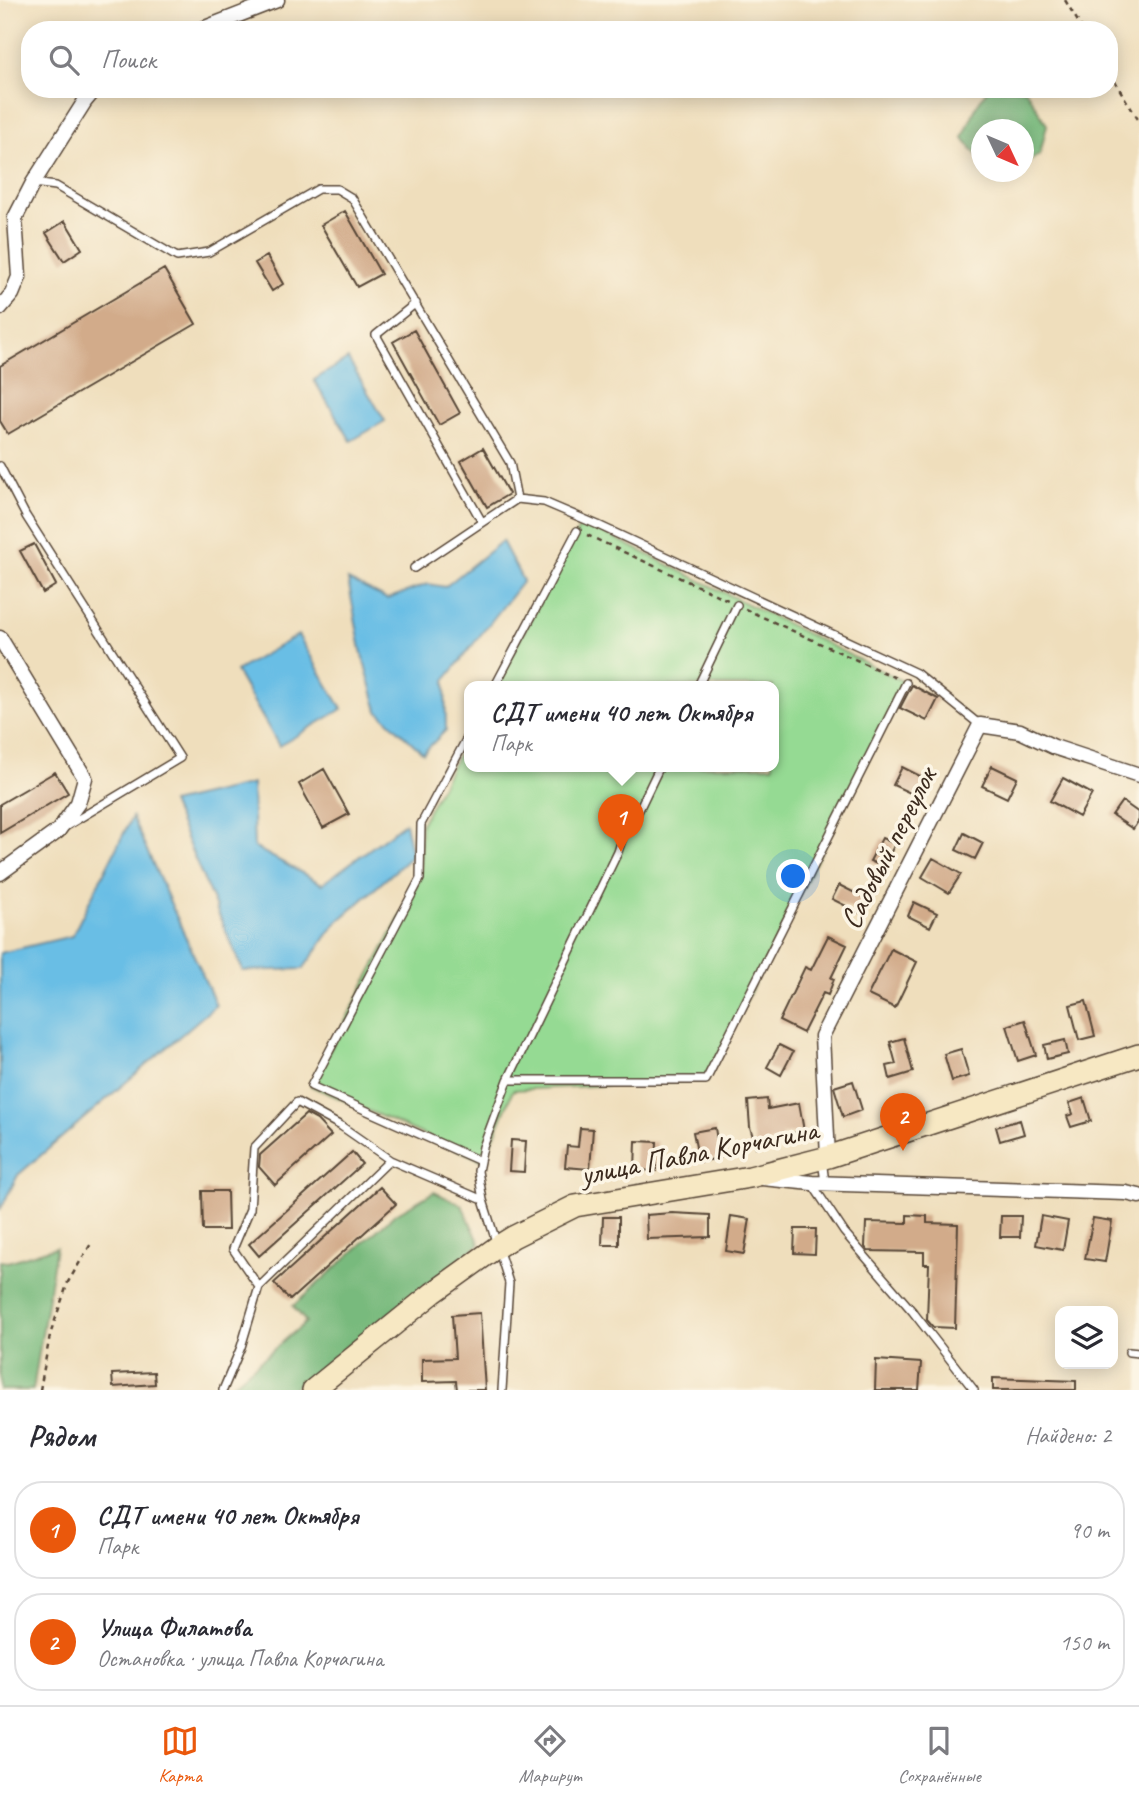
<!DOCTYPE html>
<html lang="ru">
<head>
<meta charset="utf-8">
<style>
	:root { --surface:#fff; --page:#f2f2f3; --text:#2b2b33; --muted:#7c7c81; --line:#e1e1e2; --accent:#ea580c }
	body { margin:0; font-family:Caveat,sans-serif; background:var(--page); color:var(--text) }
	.controls { position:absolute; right:21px; bottom:21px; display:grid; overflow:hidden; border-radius:14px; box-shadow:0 4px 18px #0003 }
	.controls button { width:63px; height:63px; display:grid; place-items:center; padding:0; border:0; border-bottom:2px solid var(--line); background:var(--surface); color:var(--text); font:35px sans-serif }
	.compass { position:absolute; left:971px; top:119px; width:63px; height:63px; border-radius:50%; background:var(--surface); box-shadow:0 4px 18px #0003; rotate:134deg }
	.you { position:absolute; left:794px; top:877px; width:24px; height:24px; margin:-18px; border:5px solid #fff; border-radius:50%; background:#1a73e8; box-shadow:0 0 0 10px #1a73e833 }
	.badge { display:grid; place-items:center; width:46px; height:46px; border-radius:50%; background:var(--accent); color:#fff; font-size:23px; font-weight:700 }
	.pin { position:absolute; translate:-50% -58px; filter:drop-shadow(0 2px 4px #0008) }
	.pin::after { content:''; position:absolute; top:37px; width:24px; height:21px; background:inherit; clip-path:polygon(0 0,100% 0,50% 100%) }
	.popup { position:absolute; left:464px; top:681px; width:315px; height:91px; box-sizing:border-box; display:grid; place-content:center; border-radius:14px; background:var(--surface); filter:drop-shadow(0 2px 5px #0005); font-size:23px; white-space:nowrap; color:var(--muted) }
	.popup b { font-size:26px; color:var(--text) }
	.popup::after { content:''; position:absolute; left:50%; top:100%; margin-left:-14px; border:14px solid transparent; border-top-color:var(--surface) }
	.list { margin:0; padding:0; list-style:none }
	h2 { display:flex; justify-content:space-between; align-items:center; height:91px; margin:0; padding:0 28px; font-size:30px }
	h2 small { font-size:23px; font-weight:400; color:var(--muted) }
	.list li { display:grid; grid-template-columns:46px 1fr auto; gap:21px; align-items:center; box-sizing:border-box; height:98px; margin:0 14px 14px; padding:0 14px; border:2px solid var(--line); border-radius:28px }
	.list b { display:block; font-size:26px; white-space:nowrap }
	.list p { margin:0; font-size:23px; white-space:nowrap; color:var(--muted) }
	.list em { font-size:23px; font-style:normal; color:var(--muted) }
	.icon { flex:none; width:38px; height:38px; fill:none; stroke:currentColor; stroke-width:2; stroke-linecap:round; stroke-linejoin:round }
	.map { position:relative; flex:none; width:1139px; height:1390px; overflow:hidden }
	.search { position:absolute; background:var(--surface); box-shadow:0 4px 18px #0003; left:21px; right:21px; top:21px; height:77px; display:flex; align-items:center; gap:18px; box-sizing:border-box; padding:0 24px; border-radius:28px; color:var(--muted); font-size:26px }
	.sheet { height:315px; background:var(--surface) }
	nav { display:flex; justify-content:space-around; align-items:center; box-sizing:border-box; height:98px; border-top:2px solid var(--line); background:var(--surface); font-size:19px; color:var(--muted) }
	nav a { display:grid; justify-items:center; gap:4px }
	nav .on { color:var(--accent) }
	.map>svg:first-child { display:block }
	.green { fill:#95da93; stroke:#688258; stroke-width:2 }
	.forest { fill:#78ba7d; stroke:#5a724e; stroke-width:2 }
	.water { fill:#69bee5; stroke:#527482; stroke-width:2 }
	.building { fill:#d2ab8a }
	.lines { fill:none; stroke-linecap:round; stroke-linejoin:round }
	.lane-casing { stroke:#564536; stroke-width:10 }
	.street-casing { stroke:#564536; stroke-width:17 }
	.secondary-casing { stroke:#564536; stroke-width:24 }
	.path { stroke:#564536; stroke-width:2.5; stroke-dasharray:5 5; stroke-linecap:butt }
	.lane { stroke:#fff; stroke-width:7 }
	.street { stroke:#fff; stroke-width:14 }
	.secondary { stroke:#f7e8c3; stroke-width:21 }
	.labels { text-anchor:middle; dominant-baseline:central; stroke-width:7; stroke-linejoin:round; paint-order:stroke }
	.street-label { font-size:30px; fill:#3b2a1e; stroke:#fcf5e5 }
</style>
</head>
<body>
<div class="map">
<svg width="1139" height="1390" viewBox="0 0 1139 1390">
	<rect width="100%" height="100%" fill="#fcf5e5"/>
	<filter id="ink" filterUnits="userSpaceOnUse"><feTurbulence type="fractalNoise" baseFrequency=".0143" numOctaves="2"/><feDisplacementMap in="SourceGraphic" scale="14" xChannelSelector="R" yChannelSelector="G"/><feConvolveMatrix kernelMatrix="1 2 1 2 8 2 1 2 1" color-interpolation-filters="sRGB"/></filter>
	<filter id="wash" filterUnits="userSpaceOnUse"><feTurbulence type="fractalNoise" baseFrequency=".00686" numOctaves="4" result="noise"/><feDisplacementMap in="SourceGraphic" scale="28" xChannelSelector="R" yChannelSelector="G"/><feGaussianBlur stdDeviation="1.57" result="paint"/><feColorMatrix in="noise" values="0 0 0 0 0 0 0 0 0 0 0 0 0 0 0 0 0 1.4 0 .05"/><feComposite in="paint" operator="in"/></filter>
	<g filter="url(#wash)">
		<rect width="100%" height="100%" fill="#efdebc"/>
		<path class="green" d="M 582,522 L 906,683 L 706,1080 L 513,1090 L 484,1161 L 311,1086 L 420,879 L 421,824 L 469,734 L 469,766 L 773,766 L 773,686 L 495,686 Z"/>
		<path class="forest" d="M 988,89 L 1025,89 L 1047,125 L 1040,154 L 1024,165 L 1024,130 L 982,130 L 981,160 L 963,138 L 977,105 Z
			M 434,1192 L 462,1205 L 480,1244 L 291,1390 L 226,1390 L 306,1322 L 293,1306 L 394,1215 Z
			M 56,1247 L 33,1390 L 0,1390 L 0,1261 L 8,1262 Z"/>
		<path class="water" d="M 348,359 L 385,421 L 351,441 L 314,380 Z
			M 502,541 L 523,581 L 445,680 L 446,730 L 423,753 L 378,711 L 361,650 L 348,580 L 387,599 L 428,584 L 445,587 Z
			M 298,635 L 342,709 L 279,746 L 236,671 Z
			M 252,784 L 254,847 L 322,884 L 405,823 L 412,856 L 336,923 L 303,969 L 243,971 L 171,803 Z
			M 132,817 L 216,1005 L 18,1175 L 0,1210 L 0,953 L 72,936 Z"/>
		<g id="blocks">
			<path class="building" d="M 345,211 L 381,274 L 357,287 L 321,225 Z
				M 65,221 L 82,249 L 64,261 L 46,233 Z
				M 267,256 L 283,284 L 272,291 L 255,263 Z
				M 164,269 L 196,324 L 8,434 L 0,421 L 0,366 Z
				M 414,330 L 460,413 L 439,425 L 393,342 Z
				M 483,448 L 509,494 L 487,507 L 461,461 Z
				M 34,544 L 56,585 L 43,593 L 20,551 Z
				M 912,685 L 938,699 L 927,721 L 900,708 Z
				M 992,766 L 1017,778 L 1007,798 L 982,786 Z
				M 902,767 L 928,780 L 919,797 L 893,785 Z
				M 324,769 L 349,814 L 323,828 L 299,784 Z
				M 55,772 L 68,793 L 0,833 L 0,804 Z
				M 1063,778 L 1092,794 L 1079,817 L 1050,801 Z
				M 1122,801 L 1139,813 L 1139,820 L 1133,829 L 1112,815 Z
				M 964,833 L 983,843 L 975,859 L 956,850 Z
				M 882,838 L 895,844 L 883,867 L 870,861 Z
				M 933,858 L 961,874 L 949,893 L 922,877 Z
				M 839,885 L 869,900 L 862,914 L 832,899 Z
				M 914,902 L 937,913 L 930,927 L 908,916 Z
				M 828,936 L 847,945 L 831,978 L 834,979 L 828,995 L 823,993 L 803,1033 L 779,1021 L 805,967 L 811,970 Z
				M 891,949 L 917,962 L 895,1008 L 868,995 Z
				M 1086,1001 L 1095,1036 L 1079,1040 L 1070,1005 Z
				M 1025,1020 L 1036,1055 L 1018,1061 L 1007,1026 Z
				M 904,1038 L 913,1072 L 890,1079 L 887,1066 L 896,1064 L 890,1042 Z
				M 1065,1040 L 1068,1054 L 1047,1059 L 1044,1045 Z
				M 779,1045 L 793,1052 L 781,1075 L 767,1067 Z
				M 961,1049 L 969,1076 L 952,1081 L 944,1054 Z
				M 853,1081 L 862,1110 L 843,1117 L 834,1087 Z
				M 1084,1098 L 1091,1121 L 1071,1127 L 1067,1116 L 1073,1114 L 1069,1103 Z
				M 767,1099 L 768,1109 L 799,1103 L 804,1131 L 782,1135 L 783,1139 L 756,1147 L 750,1127 L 748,1101 Z
				M 306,1114 L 317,1120 L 331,1135 L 275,1185 L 259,1167 L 260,1155 Z
				M 1020,1120 L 1024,1134 L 1000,1141 L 996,1127 Z
				M 580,1128 L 593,1129 L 590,1169 L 565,1167 L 567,1146 L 578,1147 Z
				M 715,1128 L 720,1158 L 699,1162 L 693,1132 Z
				M 511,1140 L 526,1141 L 524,1172 L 509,1171 Z
				M 636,1141 L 657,1142 L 656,1171 L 635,1170 Z
				M 352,1152 L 362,1164 L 259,1256 L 249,1244 Z
				M 380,1187 L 396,1204 L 290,1300 L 274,1283 Z
				M 202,1191 L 227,1191 L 228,1230 L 203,1230 Z
				M 672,1213 L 710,1215 L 710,1237 L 647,1239 L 646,1215 Z
				M 907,1215 L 927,1216 L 927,1223 L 958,1224 L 955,1328 L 933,1327 L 927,1320 L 929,1264 L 924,1264 L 924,1252 L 868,1251 L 865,1247 L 866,1222 L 907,1223 Z
				M 731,1216 L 750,1219 L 744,1254 L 726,1251 Z
				M 1001,1216 L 1021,1216 L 1020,1237 L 1000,1237 Z
				M 1041,1216 L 1068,1221 L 1063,1250 L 1036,1245 Z
				M 603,1217 L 619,1217 L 619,1245 L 602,1245 Z
				M 1093,1218 L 1112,1221 L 1105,1262 L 1085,1259 Z
				M 795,1229 L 816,1229 L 815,1254 L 794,1253 Z
				M 480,1313 L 485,1390 L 457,1390 L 456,1381 L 422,1382 L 422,1359 L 455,1358 L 452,1315 Z
				M 876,1360 L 921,1363 L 919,1390 L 875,1390 Z
				M 154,1372 L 155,1384 L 113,1387 L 112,1374 Z
				M 993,1378 L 1076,1381 L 1076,1390 L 993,1390 Z"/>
		</g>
	</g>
	<g filter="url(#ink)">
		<use href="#blocks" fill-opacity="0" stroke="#564536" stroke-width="2"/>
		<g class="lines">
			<defs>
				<path id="lane" d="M 33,183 L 56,186 L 177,257 L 209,252 L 318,189 L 337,189 L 352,198 L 510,463 L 517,499 L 414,568
					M 416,303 L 376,335 L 482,522
					M 0,466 L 26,516 L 180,758 L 65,827
					M 517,499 L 544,502 L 598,525 L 916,673 L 980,725
					M 495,686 L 577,531
					M 698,686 L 737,605
					M 469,734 L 421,824 L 420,879 L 311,1086 L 480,1161
					M 508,1080 L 706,1080 L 906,683
					M 822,1159 L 825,1183
					M 390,1160 L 483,1200 L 509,1283 L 502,1390
					M 812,1184 L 844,1232 L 913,1312 L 974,1390
					M 483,1200 L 478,1171 L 483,1147 L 508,1080 L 618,852 L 624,833 L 637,814 L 660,766
					M 1129,1352 L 1139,1353
					M 223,1390 L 241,1347 L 259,1287 L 390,1160 L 341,1126 L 297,1102 L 254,1148 L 250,1209 L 233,1249 L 259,1287"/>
				<path id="street" d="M 200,30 L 277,0
					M 0,308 L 12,294 L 19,277 L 15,218 L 33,183 L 85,101 L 95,89
					M 0,638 L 85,778 L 78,803 L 58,831 L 0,873
					M 828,1157 L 822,1036 L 980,725 L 1020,731 L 1054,747 L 1139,775
					M 762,1178 L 812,1183 L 1126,1193 L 1139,1196"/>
				<path id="secondary" d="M 313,1390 L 433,1293 L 497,1247 L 513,1237 L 575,1206 L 750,1177 L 828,1157 L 1139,1055"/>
			</defs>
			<use href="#lane" class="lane-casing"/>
			<use href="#street" class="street-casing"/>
			<use href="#secondary" class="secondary-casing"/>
			<path class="path" d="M 1065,0 L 1083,30
				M 1109,72 L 1139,121
				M 587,535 L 730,601
				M 745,609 L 898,679
				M 40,1390 L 50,1335 L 68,1282 L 92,1242"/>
			<use href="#lane" class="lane"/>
			<use href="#street" class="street"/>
			<use href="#secondary" class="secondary"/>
		</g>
	</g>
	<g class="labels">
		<g class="street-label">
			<text transform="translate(888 848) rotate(-63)">Садовый переулок</text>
			<text transform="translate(699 1152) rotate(-11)">улица Павла Корчагина</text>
		</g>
	</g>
</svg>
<div class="controls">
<button><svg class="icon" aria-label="layers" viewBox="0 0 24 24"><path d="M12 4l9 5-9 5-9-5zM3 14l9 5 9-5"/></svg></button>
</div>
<svg class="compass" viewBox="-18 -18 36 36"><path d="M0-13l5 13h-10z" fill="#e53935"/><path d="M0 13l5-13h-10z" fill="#7c7c81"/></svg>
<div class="you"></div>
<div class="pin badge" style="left:621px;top:852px">1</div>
<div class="popup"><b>СДТ имени 40 лет Октября</b>Парк</div>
<div class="pin badge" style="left:903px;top:1151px">2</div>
<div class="search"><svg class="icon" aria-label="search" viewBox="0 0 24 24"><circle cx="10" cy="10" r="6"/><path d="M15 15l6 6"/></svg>Поиск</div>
</div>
<section class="sheet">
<h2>Рядом<small>Найдено: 2</small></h2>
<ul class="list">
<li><span class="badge">1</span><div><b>СДТ имени 40 лет Октября</b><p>Парк</p></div><em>90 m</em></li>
<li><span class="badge">2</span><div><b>Улица Филатова</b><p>Остановка · улица Павла Корчагина</p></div><em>150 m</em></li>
</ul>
</section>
<nav>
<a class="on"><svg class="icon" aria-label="map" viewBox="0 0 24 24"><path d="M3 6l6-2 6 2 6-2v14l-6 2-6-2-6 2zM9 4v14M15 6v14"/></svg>Карта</a>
<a><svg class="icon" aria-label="directions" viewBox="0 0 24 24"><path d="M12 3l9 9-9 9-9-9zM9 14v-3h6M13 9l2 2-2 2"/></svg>Маршрут</a>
<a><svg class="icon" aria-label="saved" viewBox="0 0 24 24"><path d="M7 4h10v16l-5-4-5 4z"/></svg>Сохранённые</a>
</nav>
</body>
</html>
